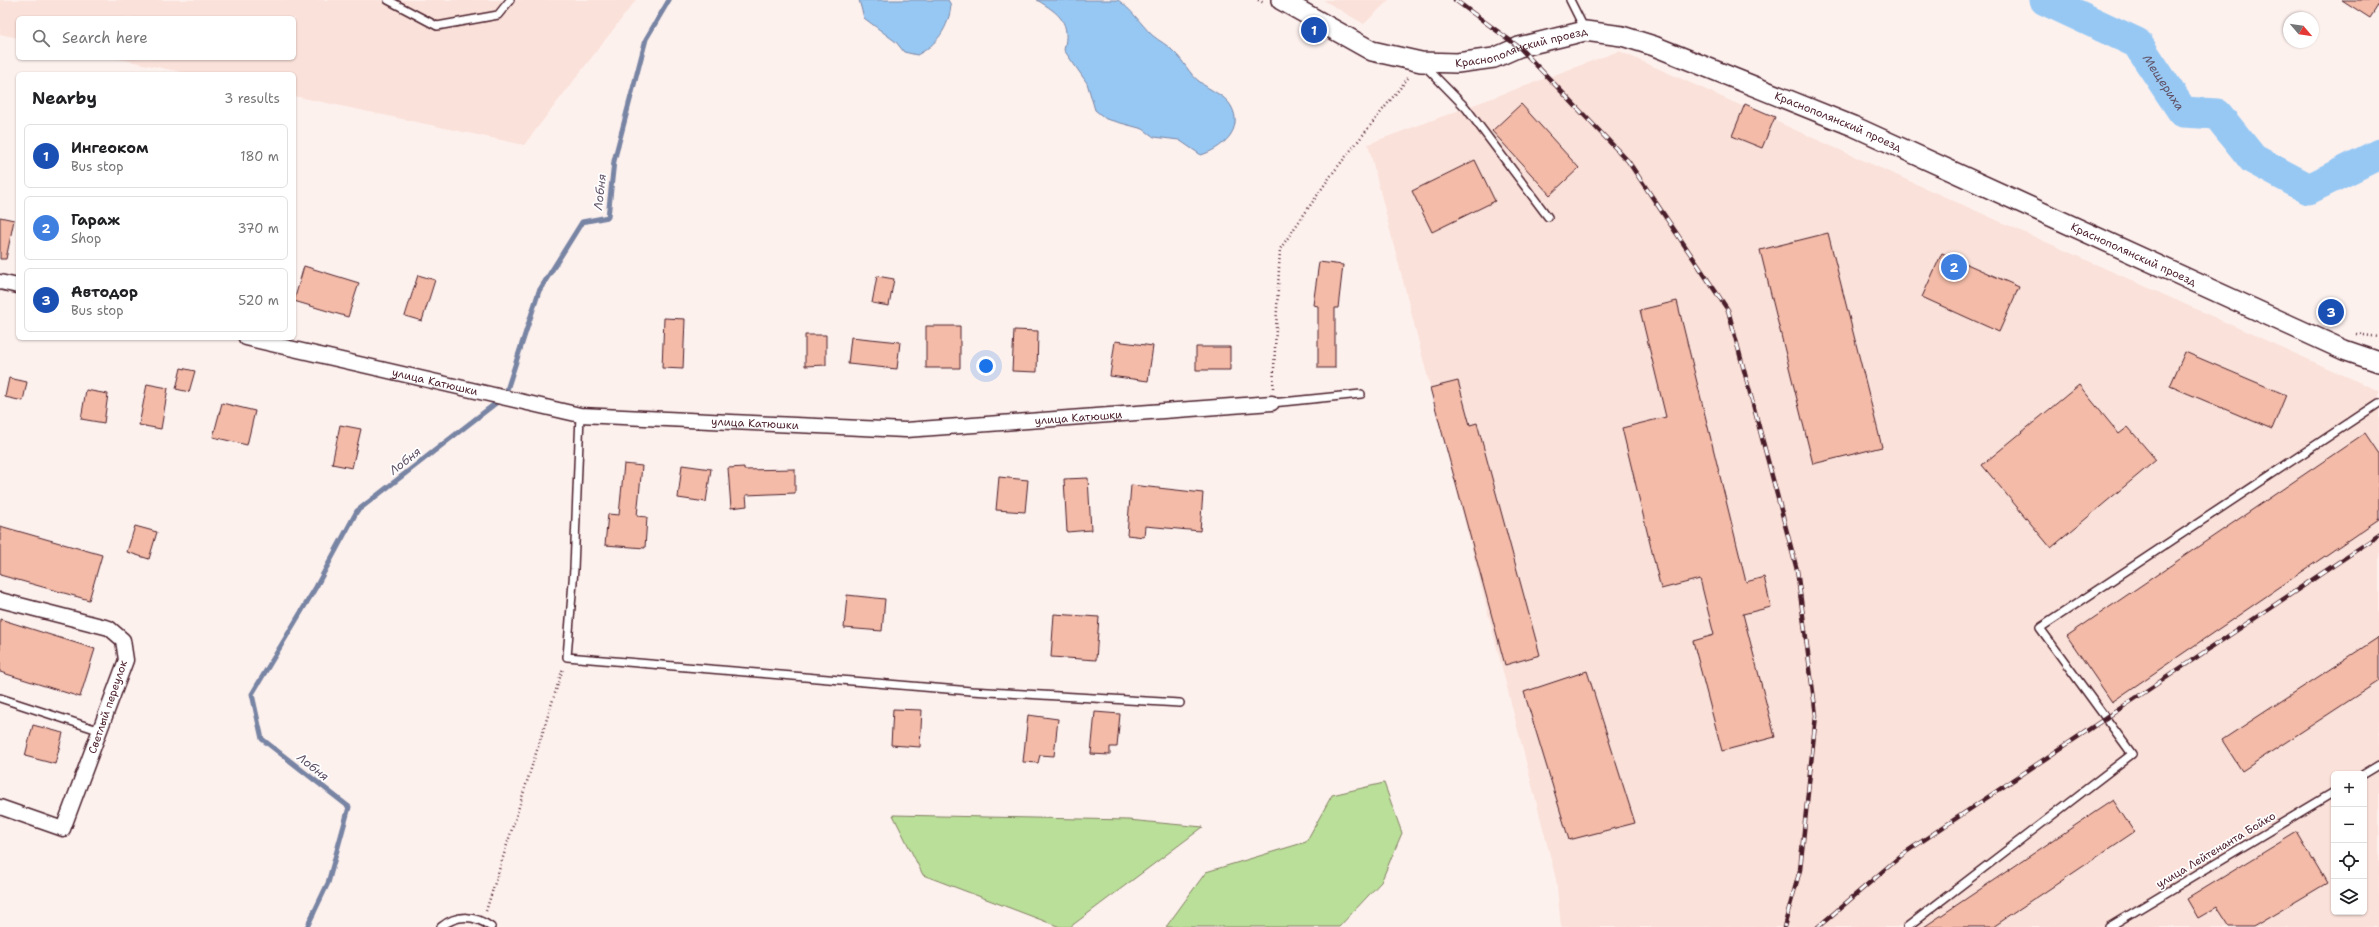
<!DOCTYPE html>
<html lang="en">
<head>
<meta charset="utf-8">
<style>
	:root { --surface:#fff; --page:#f2f2f2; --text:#202124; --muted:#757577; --line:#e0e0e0; --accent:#d1495b }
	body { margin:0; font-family:"Shantell Sans",sans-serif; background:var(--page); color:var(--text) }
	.controls { position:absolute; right:12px; bottom:12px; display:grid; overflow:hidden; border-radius:6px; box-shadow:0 1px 3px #0004 }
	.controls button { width:36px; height:36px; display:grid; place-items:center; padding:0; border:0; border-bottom:1px solid var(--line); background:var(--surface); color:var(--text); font:20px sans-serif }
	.compass { position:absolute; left:2283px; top:12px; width:36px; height:36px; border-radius:50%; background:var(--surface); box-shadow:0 1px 3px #0004; rotate:119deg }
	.you { position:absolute; left:986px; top:366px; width:14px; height:14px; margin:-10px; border:3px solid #fff; border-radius:50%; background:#1a73e8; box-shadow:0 0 0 6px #1a73e833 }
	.badge { display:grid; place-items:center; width:26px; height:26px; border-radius:50%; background:var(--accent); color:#fff; font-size:13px; font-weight:700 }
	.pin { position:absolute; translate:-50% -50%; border:2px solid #fff; box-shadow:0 1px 4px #0006 }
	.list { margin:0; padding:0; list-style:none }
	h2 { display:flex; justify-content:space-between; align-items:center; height:52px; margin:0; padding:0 16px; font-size:17px }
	h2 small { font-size:13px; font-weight:400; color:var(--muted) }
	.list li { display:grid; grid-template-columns:26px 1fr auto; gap:12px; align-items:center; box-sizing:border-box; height:64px; margin:0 8px 8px; padding:0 8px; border:1px solid var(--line); border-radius:6px }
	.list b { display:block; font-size:15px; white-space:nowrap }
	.list p { margin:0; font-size:13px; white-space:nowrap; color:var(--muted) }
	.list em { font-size:13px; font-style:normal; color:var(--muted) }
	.icon { flex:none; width:22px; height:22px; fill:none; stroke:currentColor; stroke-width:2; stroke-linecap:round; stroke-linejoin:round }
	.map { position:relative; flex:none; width:2379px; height:927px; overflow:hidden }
	.search { position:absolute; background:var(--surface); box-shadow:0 1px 3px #0004; left:16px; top:16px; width:280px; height:44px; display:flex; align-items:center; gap:10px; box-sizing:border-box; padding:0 14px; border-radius:6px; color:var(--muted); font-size:15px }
	.panel { position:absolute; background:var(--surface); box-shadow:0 1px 3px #0004; left:16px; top:72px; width:280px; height:268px; border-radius:6px }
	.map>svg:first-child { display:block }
	.built { fill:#fae1d9; fill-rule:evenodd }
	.green { fill:#badf99; stroke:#827f62 }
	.water { fill:#97c8f3; stroke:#7884a3 }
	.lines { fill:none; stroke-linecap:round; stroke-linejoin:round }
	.stream { stroke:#7884a3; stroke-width:5 }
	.river { stroke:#97c8f3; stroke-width:31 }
	.building { fill:#f3bba8; stroke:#4a1f2b }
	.lane-casing { stroke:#4a1f2b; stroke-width:10 }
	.street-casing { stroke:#4a1f2b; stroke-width:17 }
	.secondary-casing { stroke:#4a1f2b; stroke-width:22 }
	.path { stroke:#4a1f2b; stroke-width:2.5; stroke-dasharray:1 3; stroke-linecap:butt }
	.lane { stroke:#fff; stroke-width:7 }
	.street { stroke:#fff; stroke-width:14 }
	.secondary { stroke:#fff; stroke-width:19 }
	.rail-casing { stroke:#4a1f2b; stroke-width:4.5 }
	.rail { stroke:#fff; stroke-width:3; stroke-dasharray:9; stroke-linecap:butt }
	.labels { text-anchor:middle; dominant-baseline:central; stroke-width:3.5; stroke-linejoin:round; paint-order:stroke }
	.street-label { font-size:11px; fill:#4a1f2b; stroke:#fff }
	.water-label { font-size:12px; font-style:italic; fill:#615267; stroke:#fff }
</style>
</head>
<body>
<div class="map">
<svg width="2379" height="927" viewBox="0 0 2379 927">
	<rect width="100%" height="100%" fill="#fdf1ee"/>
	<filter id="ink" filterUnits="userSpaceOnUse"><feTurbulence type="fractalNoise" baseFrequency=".025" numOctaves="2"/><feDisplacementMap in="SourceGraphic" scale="8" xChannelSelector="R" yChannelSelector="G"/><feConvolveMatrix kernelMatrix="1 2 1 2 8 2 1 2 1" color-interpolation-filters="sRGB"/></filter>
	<g filter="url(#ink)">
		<path class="built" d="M 0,0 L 636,0 L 524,145 L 294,96 L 294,74 L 190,74 L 115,58 L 294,58 L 294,18 L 18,18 L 18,38 L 0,34 Z
			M 1323,0 L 1389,0 L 1364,24 Z
			M 1619,51 L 2379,391 L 2379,927 L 1561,927 L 1556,879 L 1368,144 ZM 2334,774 L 2364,774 L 2364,912 L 2334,912 Z"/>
		<path class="green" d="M 1384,783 L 1402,833 L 1381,882 L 1339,927 L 1166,927 L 1206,872 L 1306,842 L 1332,795 Z
			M 893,815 L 1128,820 L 1203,827 L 1070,927 L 1060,927 L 923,875 Z"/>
		<path class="water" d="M 859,0 L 948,0 L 951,5 C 949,27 937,45 917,55 L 904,52 L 896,42 L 864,18 Z
			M 1037,0 L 1118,0 C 1132,10 1140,23 1152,35 C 1159,41 1168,45 1174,52 C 1184,61 1189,74 1200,82 C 1209,90 1225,95 1231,106 C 1245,130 1221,149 1201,155 L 1179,140 L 1154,137 L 1143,129 L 1106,119 L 1095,110 L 1087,83 L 1064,50 C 1071,22 1060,14 1037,0 Z"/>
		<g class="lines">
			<path class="stream" d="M 307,927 L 328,883 L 349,807 L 262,739 L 252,694 L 316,587 L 357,511 L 505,396 L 539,291 L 582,222 L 608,217 L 614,161 L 646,39 L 669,0"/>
			<path class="river" id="s1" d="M 2045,0 L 2137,43 L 2183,112 L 2217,114 L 2253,159 L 2309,189 L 2379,154"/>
		</g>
		<path class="building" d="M 2342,0 L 2379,0 L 2379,4 L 2370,18 Z
			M 1521,104 L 1579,168 L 1550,195 L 1492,131 Z
			M 1745,104 L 1775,117 L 1762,148 L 1732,136 Z
			M 1475,160 L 1495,201 L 1432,232 L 1412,191 Z
			M 0,217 L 14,220 L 6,259 L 0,259 Z
			M 1828,233 L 1882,447 L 1813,464 L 1760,250 Z
			M 1942,253 L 2019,287 L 1999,332 L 1922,297 Z
			M 1319,262 L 1343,265 L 1338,308 L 1335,308 L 1335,368 L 1318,368 L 1318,306 L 1313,305 Z
			M 304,266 L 359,283 L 348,317 L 294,301 Z
			M 418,275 L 435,280 L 422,321 L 405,316 Z
			M 877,276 L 894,279 L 889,306 L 872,303 Z
			M 1677,301 L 1746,582 L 1764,577 L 1771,607 L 1743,614 L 1775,737 L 1722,751 L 1693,641 L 1714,635 L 1700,579 L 1661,589 L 1622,428 L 1666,417 L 1640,310 Z
			M 664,318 L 685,319 L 683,369 L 662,368 Z
			M 926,326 L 960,326 L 960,368 L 926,368 Z
			M 1014,330 L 1038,331 L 1037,372 L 1012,371 Z
			M 805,335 L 826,335 L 826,365 L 805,366 Z
			M 851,337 L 900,342 L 897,369 L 848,364 Z
			M 1115,341 L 1153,346 L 1148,381 L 1110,376 Z
			M 1196,347 L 1230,347 L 1230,370 L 1196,370 Z
			M 2185,352 L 2286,395 L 2272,429 L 2170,386 Z
			M 181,368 L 195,371 L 189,392 L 176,389 Z
			M 9,378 L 27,382 L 23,401 L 5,397 Z
			M 1458,381 L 1470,425 L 1477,423 L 1540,655 L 1505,665 L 1430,388 Z
			M 147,384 L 168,388 L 161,429 L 139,425 Z
			M 2079,385 L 2119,434 L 2128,427 L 2156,460 L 2051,548 L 1982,465 Z
			M 86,390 L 108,394 L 104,423 L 81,419 Z
			M 222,403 L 255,411 L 247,445 L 213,437 Z
			M 340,425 L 361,429 L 352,468 L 332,464 Z
			M 2365,433 L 2379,454 L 2379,519 L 2112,702 L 2067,636 Z
			M 624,464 L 642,466 L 637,516 L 647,517 L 645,548 L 605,545 L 608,514 L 619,515 Z
			M 682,465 L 711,469 L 706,502 L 678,498 Z
			M 744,467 L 744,470 L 795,469 L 795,493 L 746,495 L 747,506 L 731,508 L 728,468 Z
			M 999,477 L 1028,480 L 1025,512 L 996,510 Z
			M 1088,478 L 1091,530 L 1067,532 L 1064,479 Z
			M 1131,485 L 1203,493 L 1200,531 L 1145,526 L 1144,537 L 1127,535 Z
			M 0,526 L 102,555 L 89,600 L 0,575 Z
			M 135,526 L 157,532 L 149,559 L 127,552 Z
			M 847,595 L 885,599 L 882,631 L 844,628 Z
			M 1054,614 L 1099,617 L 1096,660 L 1051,657 Z
			M 0,619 L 95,649 L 80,697 L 0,672 Z
			M 2379,637 L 2379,681 L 2242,771 L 2222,740 Z
			M 1587,671 L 1635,823 L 1569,840 L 1524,692 Z
			M 893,709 L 922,710 L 920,747 L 891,745 Z
			M 1095,712 L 1120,714 L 1117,747 L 1110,747 L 1110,755 L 1091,754 Z
			M 1028,715 L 1058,719 L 1054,756 L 1040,755 L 1038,763 L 1023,762 Z
			M 33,725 L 63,733 L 55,764 L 25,756 Z
			M 2113,800 L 2134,832 L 1993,927 L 1924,927 Z
			M 2297,832 L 2327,883 L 2253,927 L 2230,927 L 2217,907 L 2198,918 L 2187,899 Z"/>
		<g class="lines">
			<defs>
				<path id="lane" d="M 388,0 L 437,26 L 498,15 L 510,0
					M 1570,0 L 1585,30
					M 1424,65 L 1466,108 L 1548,217
					M 1272,403 L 1361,394
					M 580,415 L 574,569 L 567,657 L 971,691 L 1180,703
					M 0,698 L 101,731
					M 2364,774 L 2379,765
					M 441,927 C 457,914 475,915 491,927
					M 1907,927 L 2132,754 L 2040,628 L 2379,403
					M 2109,927 L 2334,792"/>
				<g id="street">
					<path d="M 0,282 L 18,286"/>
					<path id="s2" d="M 246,338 L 580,415 L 906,430 L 1272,403"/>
					<path d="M 0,600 L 109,628 L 123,640 L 126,660 L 63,829 L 0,807"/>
				</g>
				<g id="secondary">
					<path id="s3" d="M 1281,0 L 1372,51 L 1421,62 L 1457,63 L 1494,58 L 1519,47 L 1585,31 L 1622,36 L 1654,46 L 1853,126 L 2344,350 L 2379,362"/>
				</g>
			</defs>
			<use href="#lane" class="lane-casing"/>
			<use href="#street" class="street-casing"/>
			<use href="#secondary" class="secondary-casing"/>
			<path class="path" d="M 1258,0 L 1264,3
				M 2356,334 L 2379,337
				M 1273,388 L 1280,249 L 1332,174 L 1408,78
				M 486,911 L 563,668"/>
			<use href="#lane" class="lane"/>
			<use href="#street" class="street"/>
			<use href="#secondary" class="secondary"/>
			<defs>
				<path id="rail" d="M 1455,0 L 1519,47 L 1628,161 L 1728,310 L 1797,570 L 1816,715 L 1800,870 L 1784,927
					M 1818,927 L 1903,854 L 2379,535"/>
			</defs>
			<use href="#rail" class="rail-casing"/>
			<use href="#rail" class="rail"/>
		</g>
	</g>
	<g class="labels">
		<g class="street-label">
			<text stroke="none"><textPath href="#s3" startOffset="257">Краснополянский проезд</textPath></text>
			<text stroke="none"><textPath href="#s3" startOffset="593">Краснополянский проезд</textPath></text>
			<text stroke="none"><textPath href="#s3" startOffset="917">Краснополянский проезд</textPath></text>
			<text stroke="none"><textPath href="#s2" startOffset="194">улица Катюшки</textPath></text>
			<text stroke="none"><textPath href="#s2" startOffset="842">улица Катюшки</textPath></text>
			<text stroke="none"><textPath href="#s2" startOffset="518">улица Катюшки</textPath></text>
			<text transform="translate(108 707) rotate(-71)">Светлый переулок</text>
			<text transform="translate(2216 850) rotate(-31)">улица Лейтенанта Бойко</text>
		</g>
		<g class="water-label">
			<text stroke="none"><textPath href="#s1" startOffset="149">Мещериха</textPath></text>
			<text transform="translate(600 192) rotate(-83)">Лобня</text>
			<text transform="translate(405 461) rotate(-38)">Лобня</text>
			<text transform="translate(313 767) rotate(38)">Лобня</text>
		</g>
	</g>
</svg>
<div class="controls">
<button>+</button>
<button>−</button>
<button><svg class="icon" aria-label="locate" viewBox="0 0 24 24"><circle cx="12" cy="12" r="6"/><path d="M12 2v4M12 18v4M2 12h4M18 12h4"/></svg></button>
<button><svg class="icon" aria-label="layers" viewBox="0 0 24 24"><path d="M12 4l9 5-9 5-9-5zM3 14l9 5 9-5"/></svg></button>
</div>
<svg class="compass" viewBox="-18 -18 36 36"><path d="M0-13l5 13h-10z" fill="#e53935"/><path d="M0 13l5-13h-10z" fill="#757577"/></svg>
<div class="you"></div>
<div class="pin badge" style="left:1314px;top:30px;background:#1a4fb4">1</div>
<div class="pin badge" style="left:1954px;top:267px;background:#3f7fe0">2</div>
<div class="pin badge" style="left:2331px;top:312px;background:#1a4fb4">3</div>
<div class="search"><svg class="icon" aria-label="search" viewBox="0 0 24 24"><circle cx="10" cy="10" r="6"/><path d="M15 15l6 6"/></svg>Search here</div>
<section class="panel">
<h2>Nearby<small>3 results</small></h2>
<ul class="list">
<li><span class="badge" style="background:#1a4fb4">1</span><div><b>Ингеоком</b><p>Bus stop</p></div><em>180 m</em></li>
<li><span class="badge" style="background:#3f7fe0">2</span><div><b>Гараж</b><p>Shop</p></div><em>370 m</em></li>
<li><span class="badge" style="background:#1a4fb4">3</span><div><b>Автодор</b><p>Bus stop</p></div><em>520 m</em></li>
</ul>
</section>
</div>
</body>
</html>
